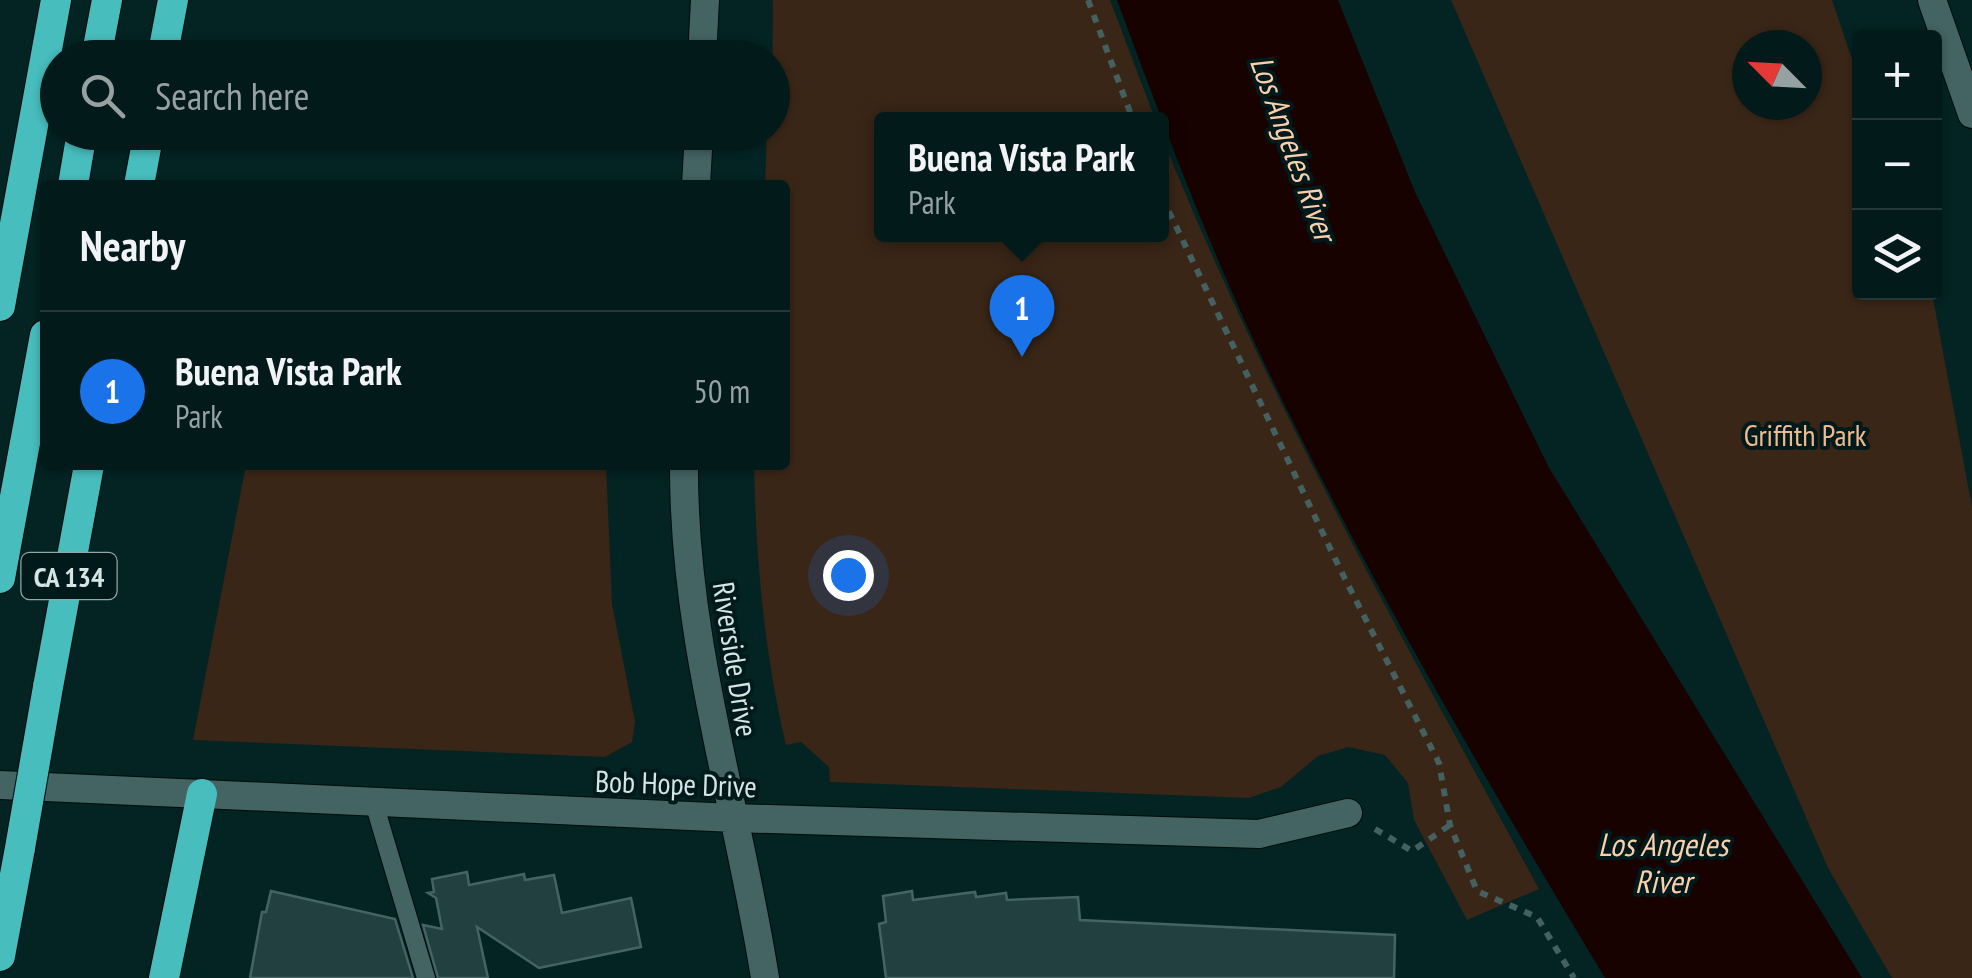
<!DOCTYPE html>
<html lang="en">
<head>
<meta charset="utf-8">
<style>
	:root { --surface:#031a1a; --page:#0d2323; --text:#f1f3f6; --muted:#97a1a2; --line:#243839; --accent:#1a73e8 }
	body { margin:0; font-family:"PT Sans Narrow",sans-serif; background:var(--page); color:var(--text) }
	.controls { position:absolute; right:30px; top:30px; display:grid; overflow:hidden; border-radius:10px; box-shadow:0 2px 8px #0004 }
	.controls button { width:90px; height:90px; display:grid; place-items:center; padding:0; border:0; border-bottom:2px solid var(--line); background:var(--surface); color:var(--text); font:50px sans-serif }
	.compass { position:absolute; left:1732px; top:30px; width:90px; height:90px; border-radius:50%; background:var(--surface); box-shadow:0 2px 8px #0004; rotate:294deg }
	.you { position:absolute; left:848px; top:575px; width:35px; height:35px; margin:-25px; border:8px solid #fff; border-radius:50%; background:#1a73e8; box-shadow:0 0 0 15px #1a73e833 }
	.badge { display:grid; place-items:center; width:65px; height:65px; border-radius:50%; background:var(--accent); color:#fff; font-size:32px; font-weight:700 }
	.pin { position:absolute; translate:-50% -82px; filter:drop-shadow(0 2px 5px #0008) }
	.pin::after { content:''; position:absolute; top:52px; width:35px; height:30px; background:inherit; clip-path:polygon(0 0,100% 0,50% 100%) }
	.popup { position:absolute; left:874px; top:112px; width:295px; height:130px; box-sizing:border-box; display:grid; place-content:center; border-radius:10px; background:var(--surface); filter:drop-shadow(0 2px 8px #0005); font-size:32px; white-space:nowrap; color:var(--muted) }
	.popup b { font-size:38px; color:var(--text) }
	.popup::after { content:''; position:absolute; left:50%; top:100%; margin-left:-20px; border:20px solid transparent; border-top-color:var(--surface) }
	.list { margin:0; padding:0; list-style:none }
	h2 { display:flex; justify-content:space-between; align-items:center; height:130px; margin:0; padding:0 40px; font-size:42px }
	h2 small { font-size:32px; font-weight:400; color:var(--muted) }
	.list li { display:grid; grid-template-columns:65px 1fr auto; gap:30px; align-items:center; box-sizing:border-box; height:160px; padding:0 40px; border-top:2px solid var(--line) }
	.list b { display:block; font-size:38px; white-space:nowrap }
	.list p { margin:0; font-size:32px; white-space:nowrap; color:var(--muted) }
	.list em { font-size:32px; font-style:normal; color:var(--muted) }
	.icon { flex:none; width:55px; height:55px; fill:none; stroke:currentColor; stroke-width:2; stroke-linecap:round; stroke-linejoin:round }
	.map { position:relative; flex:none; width:1972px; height:978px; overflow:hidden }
	.search { position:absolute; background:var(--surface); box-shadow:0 2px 8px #0004; left:40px; top:40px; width:750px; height:110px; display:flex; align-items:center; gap:25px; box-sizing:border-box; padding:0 35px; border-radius:55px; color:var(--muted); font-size:38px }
	.panel { position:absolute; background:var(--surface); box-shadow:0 2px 8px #0004; left:40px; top:180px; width:750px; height:290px; border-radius:10px }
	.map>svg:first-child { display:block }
	.green { fill:#392617; fill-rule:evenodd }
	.water { fill:#170200 }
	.building { fill:#224040; stroke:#456363; stroke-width:2.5 }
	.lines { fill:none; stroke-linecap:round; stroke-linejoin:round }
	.service-casing { stroke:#000b0b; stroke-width:20 }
	.minor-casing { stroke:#000b0b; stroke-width:30 }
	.tertiary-casing { stroke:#000b0b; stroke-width:30 }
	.secondary-casing { stroke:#000b0b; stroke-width:30 }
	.motorway-casing { stroke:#000b0b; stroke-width:32 }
	.path { stroke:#456060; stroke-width:6; stroke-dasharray:8 8; stroke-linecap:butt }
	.service { stroke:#446363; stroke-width:18 }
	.minor { stroke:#446363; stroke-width:28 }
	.tertiary { stroke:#446363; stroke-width:28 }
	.secondary { stroke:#446363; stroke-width:28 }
	.motorway { stroke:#48bdbe; stroke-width:30 }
	.motorway-bridge-casing { stroke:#000b0b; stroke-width:32; stroke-linecap:butt }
	.motorway-bridge { stroke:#48bdbe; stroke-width:30 }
	.labels { text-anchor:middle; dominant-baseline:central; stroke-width:8; stroke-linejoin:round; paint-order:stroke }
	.shield { fill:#00191a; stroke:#94a8a7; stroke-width:2.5 }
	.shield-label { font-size:28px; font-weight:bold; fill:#d4e5e4 }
	.park-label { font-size:30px; fill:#f0ba8f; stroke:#00191a }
	.street-label { font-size:30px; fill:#d4e5e4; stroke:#00191a }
	.water-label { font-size:32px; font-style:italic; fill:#fbcfac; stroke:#00191a }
</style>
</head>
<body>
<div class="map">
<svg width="1972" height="978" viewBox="0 0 1972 978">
	<rect width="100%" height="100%" fill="#042323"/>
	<path class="green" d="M 773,0 L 1110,0 L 1155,119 L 882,120 L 882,235 L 1162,235 L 1162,137 C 1267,398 1404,642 1539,889 L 1467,920 L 1414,820 L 1408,783 L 1385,755 L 1348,747 L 1318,756 L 1281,787 L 1249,798 L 830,782 L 829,767 L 801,742 L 786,745 C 764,652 756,560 754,465 L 785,465 L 785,185 L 765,185 L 767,133 L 772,132 Z
		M 1451,0 L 1832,0 L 1859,80 L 1860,292 L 1932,293 L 1972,507 L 1972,978 L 1892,978 L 1828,868 ZM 1747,45 L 1807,45 L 1807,105 L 1747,105 Z
		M 246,465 L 606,465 L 612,604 L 635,722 L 632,742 L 605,757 L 193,740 Z"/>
	<path class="water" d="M 1117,0 L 1338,0 L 1415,192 L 1548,466 L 1862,978 L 1605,978 C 1487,782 1371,584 1271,377 C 1212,255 1164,127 1117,0 Z"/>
	<path class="building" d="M 467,872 L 469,885 L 524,874 L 525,880 L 554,875 L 562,913 L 631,898 L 641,947 L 539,968 L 477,927 L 488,978 L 438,978 L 423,925 L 442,929 L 436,898 L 428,893 L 434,892 L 432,879 Z
		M 271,891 L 395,919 L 413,978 L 250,978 L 262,912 L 266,912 Z
		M 912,891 L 913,900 L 975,892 L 976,897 L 1006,893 L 1007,900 L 1078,897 L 1080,920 L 1395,935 L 1394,978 L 886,978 L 879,924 L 886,922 L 883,896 Z"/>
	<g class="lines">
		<defs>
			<path id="service" d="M 374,803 L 426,978"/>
			<path id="minor" d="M 734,818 L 1259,834 L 1348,813"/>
			<path id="tertiary" d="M 1932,0 L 1972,114
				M 0,785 L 202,794"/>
			<path id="secondary" d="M 702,58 L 705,0
				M 696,185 L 699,132
				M 684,465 C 683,641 738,806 765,978
				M 202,794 L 734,818"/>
			<path id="motorway" d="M 96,58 L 107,0
				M 162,58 L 173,0
				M 73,185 L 82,132
				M 139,185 L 149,132
				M 0,306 L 56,0
				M 0,578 L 45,335
				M 48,687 L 89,465
				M 0,956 L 20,848
				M 164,978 L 202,794"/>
		</defs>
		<use href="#service" class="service-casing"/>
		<use href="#minor" class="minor-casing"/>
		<use href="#tertiary" class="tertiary-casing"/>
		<use href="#secondary" class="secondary-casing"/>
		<use href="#motorway" class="motorway-casing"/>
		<path class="path" d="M 1088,0 L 1133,120
			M 1162,197 L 1340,569 L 1439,763 L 1450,825 L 1477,891 L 1537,917 L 1574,978
			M 1375,829 L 1412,851 L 1450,825"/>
		<use href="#service" class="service"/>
		<use href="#minor" class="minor"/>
		<use href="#tertiary" class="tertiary"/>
		<use href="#secondary" class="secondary"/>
		<use href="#motorway" class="motorway"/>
		<defs>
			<path id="motorway-bridge" d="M 20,848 L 48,687"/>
		</defs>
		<use href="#motorway-bridge" class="motorway-bridge-casing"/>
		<use href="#motorway-bridge" class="motorway-bridge"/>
	</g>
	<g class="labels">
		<rect class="shield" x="21.5" y="553" width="95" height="46" rx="8"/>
		<g class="shield-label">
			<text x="69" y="576">CA 134</text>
		</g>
		<g class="park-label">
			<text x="1805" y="434">Griffith Park</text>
		</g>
		<g class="street-label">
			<text transform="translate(736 659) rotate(81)">Riverside Drive</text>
			<text transform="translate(676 783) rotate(2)">Bob Hope Drive</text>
		</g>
		<g class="water-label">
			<text transform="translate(1294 148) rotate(70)">Los Angeles River</text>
			<text x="1663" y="844">Los Angeles<tspan x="1663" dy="37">River</tspan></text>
		</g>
	</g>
</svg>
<div class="controls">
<button>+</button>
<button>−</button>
<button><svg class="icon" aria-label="layers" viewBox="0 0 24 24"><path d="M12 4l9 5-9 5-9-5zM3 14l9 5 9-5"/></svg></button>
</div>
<svg class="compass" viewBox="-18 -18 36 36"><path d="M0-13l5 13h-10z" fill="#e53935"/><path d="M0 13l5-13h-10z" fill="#97a1a2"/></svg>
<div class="you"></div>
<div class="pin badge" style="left:1022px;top:357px">1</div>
<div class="popup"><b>Buena Vista Park</b>Park</div>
<div class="search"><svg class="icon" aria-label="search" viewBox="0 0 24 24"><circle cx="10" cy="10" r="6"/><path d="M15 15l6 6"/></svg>Search here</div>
<section class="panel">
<h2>Nearby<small></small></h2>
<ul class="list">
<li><span class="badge">1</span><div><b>Buena Vista Park</b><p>Park</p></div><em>50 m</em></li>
</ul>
</section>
</div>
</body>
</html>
